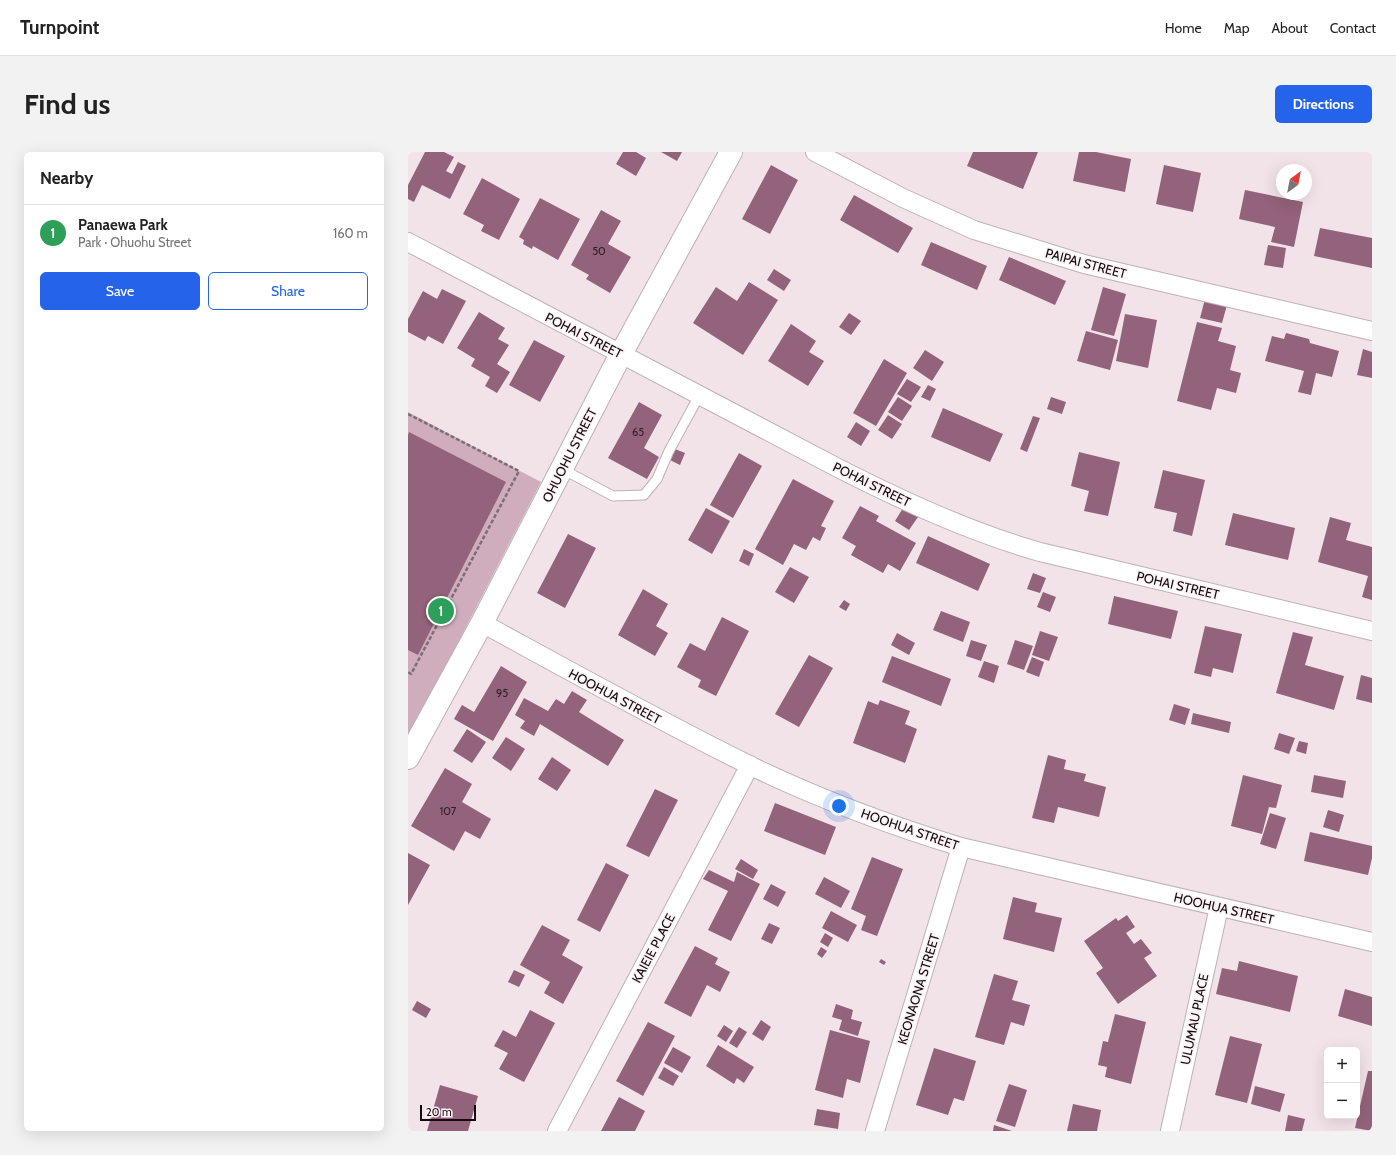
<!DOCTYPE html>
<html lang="en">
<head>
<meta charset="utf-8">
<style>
	:root { --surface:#fff; --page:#f2f2f2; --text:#222; --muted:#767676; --line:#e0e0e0; --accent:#2563eb }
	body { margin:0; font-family:Cabin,sans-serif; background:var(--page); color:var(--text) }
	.controls { position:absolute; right:12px; bottom:12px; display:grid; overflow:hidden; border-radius:6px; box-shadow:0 4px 16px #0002 }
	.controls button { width:36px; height:36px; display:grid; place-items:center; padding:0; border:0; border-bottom:1px solid var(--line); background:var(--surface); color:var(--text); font:20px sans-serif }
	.compass { position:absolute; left:868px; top:12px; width:36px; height:36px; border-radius:50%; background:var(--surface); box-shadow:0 4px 16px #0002; rotate:32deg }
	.scale { position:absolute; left:12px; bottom:10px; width:56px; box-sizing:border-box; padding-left:4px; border:2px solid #100b0d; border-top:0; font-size:11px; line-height:14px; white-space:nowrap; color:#100b0d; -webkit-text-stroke:3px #fdf1f6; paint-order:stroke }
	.you { position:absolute; left:431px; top:654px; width:14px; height:14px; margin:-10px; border:3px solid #fff; border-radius:50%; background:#1a73e8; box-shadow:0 0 0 6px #1a73e833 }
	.badge { display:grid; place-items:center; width:26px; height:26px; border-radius:50%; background:var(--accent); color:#fff; font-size:13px; font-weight:700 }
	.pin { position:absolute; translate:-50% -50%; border:2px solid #fff; box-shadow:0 1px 4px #0006 }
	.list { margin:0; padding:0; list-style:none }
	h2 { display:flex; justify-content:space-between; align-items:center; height:52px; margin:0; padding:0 16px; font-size:17px }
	h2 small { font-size:13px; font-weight:400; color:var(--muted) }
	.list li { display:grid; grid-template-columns:26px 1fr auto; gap:12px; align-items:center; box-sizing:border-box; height:56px; padding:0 16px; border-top:1px solid var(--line) }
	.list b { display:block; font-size:15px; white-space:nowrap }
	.list p { margin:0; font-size:13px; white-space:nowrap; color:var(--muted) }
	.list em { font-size:13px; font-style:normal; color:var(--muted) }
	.actions { display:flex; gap:8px; padding:12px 16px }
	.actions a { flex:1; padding:9px 0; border:1px solid var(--accent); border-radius:6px; text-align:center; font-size:14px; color:var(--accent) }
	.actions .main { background:var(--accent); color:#fff }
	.map { position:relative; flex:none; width:964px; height:979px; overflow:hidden; border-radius:6px }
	header { display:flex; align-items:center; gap:24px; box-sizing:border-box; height:56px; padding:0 20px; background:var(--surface); border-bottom:1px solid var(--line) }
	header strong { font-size:19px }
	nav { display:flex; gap:22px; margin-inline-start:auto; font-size:14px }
	.intro { display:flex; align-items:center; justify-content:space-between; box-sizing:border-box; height:96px; padding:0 24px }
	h1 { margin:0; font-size:28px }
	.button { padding:10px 18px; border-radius:6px; background:var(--accent); color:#fff; font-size:14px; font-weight:700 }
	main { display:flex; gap:24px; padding:0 24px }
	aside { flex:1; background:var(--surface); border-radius:6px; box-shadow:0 4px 16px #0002 }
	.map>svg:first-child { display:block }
	.green { fill:#d0adbd }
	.building { fill:#92637a }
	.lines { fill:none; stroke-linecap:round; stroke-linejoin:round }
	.service-casing { stroke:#bfb0b7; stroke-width:11 }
	.minor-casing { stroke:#bfb0b7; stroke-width:20 }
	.tertiary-casing { stroke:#bfb0b7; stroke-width:24 }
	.path { stroke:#7a7074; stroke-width:2.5; stroke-dasharray:4 2; stroke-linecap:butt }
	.service { stroke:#fff; stroke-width:9 }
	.minor { stroke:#fff; stroke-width:18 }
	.tertiary { stroke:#fff; stroke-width:22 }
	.labels { text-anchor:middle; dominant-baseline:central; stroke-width:3; stroke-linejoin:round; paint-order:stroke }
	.number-label { font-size:11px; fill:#302128 }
	.street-label { font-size:13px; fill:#100b0d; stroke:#fdf1f6 }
</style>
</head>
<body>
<header>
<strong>Turnpoint</strong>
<nav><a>Home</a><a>Map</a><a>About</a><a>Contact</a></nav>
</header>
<div class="intro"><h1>Find us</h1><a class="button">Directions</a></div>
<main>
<aside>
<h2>Nearby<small></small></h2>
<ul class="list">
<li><span class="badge" style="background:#2e9e5b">1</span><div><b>Panaewa Park</b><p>Park · Ohuohu Street</p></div><em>160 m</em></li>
</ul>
<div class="actions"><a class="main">Save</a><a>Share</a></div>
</aside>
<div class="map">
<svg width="964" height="979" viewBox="0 0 964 979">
	<rect width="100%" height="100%" fill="#f2e3e9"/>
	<path class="green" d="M 0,260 L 133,330 L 0,587 Z"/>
	<path class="building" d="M 17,0 L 36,0 L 46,5 L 38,19 L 44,22 L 50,10 L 58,14 L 42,47 L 14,33 L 6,50 L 0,47 L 0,33 Z
		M 215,0 L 228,0 L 238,6 L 228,24 L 208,12 Z
		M 253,0 L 274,0 L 269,9 Z
		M 565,0 L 630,0 L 615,37 L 559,14 Z
		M 671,0 L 688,0 L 723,7 L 717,40 L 665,29 Z
		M 363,13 L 390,28 L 362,82 L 334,67 Z
		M 756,13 L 793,21 L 785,60 L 748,52 Z
		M 74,26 L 112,47 L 91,88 L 73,79 L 76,73 L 55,62 Z
		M 837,38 L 895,50 L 886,95 L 863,90 L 867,75 L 831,67 Z
		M 446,43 L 505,76 L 490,101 L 432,68 Z
		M 132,46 L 172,67 L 150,108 L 125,94 L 124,97 L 115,92 L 116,88 L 111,85 Z
		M 193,58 L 213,69 L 200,92 L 223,105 L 202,141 L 178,127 L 181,123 L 163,113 Z
		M 912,76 L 964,86 L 964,116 L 906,104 Z
		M 523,90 L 579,114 L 569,138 L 513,113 Z
		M 860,93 L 878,96 L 875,116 L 856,113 Z
		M 601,105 L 658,129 L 647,153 L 591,128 Z
		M 366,117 L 383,128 L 376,139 L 359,128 Z
		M 341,130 L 370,148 L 335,203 L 285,171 L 308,135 L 329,149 Z
		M 695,135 L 718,142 L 706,184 L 683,178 Z
		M 34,137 L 58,149 L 35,192 L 20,184 L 17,189 L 0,180 L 0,167 L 15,139 L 29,147 Z
		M 797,147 L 819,153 L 814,171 L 792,166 Z
		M 71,160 L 97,176 L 90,187 L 101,193 L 89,212 L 102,220 L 89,241 L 77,234 L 82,225 L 63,214 L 67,207 L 49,196 Z
		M 441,161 L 453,169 L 443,183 L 431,175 Z
		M 717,162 L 749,168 L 740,216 L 708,209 Z
		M 789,170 L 814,176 L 810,189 L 828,194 L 822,218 L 833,221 L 828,241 L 809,236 L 803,258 L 769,249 Z
		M 383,172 L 408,189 L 401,200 L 416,209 L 400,234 L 360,209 Z
		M 678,179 L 710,188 L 702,218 L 669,209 Z
		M 878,181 L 901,187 L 902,191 L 931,199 L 924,225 L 908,221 L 903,243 L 890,240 L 896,219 L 857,209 L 864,184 L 876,187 Z
		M 126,188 L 157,204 L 132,250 L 101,233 Z
		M 955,197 L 964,200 L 964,226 L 949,223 Z
		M 517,198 L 536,210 L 524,229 L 505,216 Z
		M 476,207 L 499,221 L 468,274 L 445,261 Z
		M 499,227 L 513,235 L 503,250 L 489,242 Z
		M 520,233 L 528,237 L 522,249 L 513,245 Z
		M 490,245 L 504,254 L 494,269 L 480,260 Z
		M 643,245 L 658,250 L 654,262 L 639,257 Z
		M 231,250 L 254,263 L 236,296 L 251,305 L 239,327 L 200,306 Z
		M 535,256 L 595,282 L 582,310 L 523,285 Z
		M 480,263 L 494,272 L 484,287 L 470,278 Z
		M 625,264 L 632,266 L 619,300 L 612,297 Z
		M 448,270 L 462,279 L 453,294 L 439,285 Z
		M 1,280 L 98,330 L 10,503 L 0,498 L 0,283 Z
		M 267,297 L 277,301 L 272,313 L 262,308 Z
		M 671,300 L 712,310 L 700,364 L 676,359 L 681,339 L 663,334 Z
		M 331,301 L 354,314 L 325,366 L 302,353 Z
		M 755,318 L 797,328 L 784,384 L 765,379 L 769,361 L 746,356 Z
		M 385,327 L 426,349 L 413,374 L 418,376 L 412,389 L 405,385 L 398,398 L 386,392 L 375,413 L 347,397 Z
		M 452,354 L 471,364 L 468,369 L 508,391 L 492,419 L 480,412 L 475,421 L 443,403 L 448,394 L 434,386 Z
		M 298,356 L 322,369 L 304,402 L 280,388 Z
		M 495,356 L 510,365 L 501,378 L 487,369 Z
		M 825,361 L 887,376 L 880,408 L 817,393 Z
		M 922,365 L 943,371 L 938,388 L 964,395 L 964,448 L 954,445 L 960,424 L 910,410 Z
		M 160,382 L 188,396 L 157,456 L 129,441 Z
		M 520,384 L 582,412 L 570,439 L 508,411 Z
		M 336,397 L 346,402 L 341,414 L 331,409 Z
		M 382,415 L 401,425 L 386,451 L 367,440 Z
		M 625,421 L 638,426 L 632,441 L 619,437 Z
		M 235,437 L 260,452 L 248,474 L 260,481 L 247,504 L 210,483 Z
		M 635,440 L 648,445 L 642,460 L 629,455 Z
		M 706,444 L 770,459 L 763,487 L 700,472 Z
		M 436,448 L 442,452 L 438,459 L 431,455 Z
		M 533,459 L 562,470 L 555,490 L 525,478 Z
		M 314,465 L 341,479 L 308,544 L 290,535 L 293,528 L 269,515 L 282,491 L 297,499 Z
		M 797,474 L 834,482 L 825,521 L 805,516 L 803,525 L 786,521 Z
		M 632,479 L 650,485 L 641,509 L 624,503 Z
		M 885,480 L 905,485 L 897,513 L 936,524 L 926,558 L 868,541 Z
		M 489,481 L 507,491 L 501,503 L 483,493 Z
		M 563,488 L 579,493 L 573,509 L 558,504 Z
		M 607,488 L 625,494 L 616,518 L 599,512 Z
		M 401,503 L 425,516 L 391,575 L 367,562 Z
		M 484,504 L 543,527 L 533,554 L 474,530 Z
		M 624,505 L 636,510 L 631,525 L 618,520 Z
		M 576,509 L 591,514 L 586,531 L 570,525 Z
		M 93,514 L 119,530 L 85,589 L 46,567 L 54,553 L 66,560 Z
		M 953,523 L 964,526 L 964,551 L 948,547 Z
		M 164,539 L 179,548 L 171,560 L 216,588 L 200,614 L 132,572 L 126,584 L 112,576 L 117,569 L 107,563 L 116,546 L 140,559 L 148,547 L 156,552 Z
		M 472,548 L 502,559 L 497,572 L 509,577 L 497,611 L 445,591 L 460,549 L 470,553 Z
		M 766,552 L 782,557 L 777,573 L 761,568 Z
		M 785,561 L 823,570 L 821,581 L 783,572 Z
		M 59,577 L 78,590 L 64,611 L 45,599 Z
		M 871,581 L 887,586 L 881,602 L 866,597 Z
		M 98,585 L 117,597 L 103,619 L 84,606 Z
		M 891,589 L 900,591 L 898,602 L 888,599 Z
		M 640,603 L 658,608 L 656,617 L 678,622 L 676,629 L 698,635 L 691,665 L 650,655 L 646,671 L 624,666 Z
		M 144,605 L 163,618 L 149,639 L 130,627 Z
		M 37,616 L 64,632 L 54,650 L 83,667 L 72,687 L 57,679 L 46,699 L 3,674 Z
		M 835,623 L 874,633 L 868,656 L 861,655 L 854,682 L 823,674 Z
		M 906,623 L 938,629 L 935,646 L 903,640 Z
		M 247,637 L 270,648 L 241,705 L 218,694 Z
		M 367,651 L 428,675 L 417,703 L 356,679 Z
		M 920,658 L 936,663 L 931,680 L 915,675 Z
		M 862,661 L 878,666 L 868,697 L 852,692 Z
		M 902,680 L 964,694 L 964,706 L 960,723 L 896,709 Z
		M 0,701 L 22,713 L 0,753 Z
		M 464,705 L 495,717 L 469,784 L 453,778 L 458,764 L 443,757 Z
		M 333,707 L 350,718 L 345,727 L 327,717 Z
		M 198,711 L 221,723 L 192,780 L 169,768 Z
		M 301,718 L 326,730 L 329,720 L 352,732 L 323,789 L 300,778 L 320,739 L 295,727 Z
		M 416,725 L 442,739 L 433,756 L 407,742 Z
		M 363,732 L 378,740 L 370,755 L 355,747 Z
		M 605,745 L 629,751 L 627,760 L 654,766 L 646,800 L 595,787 Z
		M 423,759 L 449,773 L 440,790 L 414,776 Z
		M 719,763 L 727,775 L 718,781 L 726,792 L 733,787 L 744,801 L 736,806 L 749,824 L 710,852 L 688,821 L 695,816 L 676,789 L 708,766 L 710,769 Z
		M 361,771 L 372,776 L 364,792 L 353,787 Z
		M 134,773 L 162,788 L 154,803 L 175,815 L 155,852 L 136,841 L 142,830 L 112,813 Z
		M 417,781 L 425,786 L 420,795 L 412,790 Z
		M 287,794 L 310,806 L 307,812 L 322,820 L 312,840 L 299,833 L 283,865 L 256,851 Z
		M 413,795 L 419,799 L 414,806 L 409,802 Z
		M 473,807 L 478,810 L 476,813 L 471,810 Z
		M 831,809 L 890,824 L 882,860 L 808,842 L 814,816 L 829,819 Z
		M 106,818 L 117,823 L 111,835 L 100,830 Z
		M 586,822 L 610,829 L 604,848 L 622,853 L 616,874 L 603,870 L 596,893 L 567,885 Z
		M 937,837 L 964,845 L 964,874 L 930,864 Z
		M 9,849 L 23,857 L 18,866 L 4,858 Z
		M 428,852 L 445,858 L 443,867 L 454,870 L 450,884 L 431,878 L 434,868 L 424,865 Z
		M 122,858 L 147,871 L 116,930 L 91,917 L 100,901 L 86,894 L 95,878 L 108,885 Z
		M 707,862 L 738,870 L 723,932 L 697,925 L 699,915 L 690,913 L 695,889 L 700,890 Z
		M 353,868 L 363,875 L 355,889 L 344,882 Z
		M 240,870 L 267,884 L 235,944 L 208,929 Z
		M 316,873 L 325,879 L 318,890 L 309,884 Z
		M 331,875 L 339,880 L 329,896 L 321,891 Z
		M 422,878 L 462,889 L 452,931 L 439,927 L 435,946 L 407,938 Z
		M 822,884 L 854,892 L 839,951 L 807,943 Z
		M 310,893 L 346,915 L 336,931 L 329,926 L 326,932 L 298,914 Z
		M 265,895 L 283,905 L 274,921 L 256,911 Z
		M 526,896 L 568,909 L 556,949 L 546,946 L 540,963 L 508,953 Z
		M 256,915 L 271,924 L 265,934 L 250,926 Z
		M 960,919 L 964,919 L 964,979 L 947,976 Z
		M 601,932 L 619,938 L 607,975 L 588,969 Z
		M 32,933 L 70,944 L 60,979 L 19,979 Z
		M 847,934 L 877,942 L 872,960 L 843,952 Z
		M 211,945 L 237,959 L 227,979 L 193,979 Z
		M 665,952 L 693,958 L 689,979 L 659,979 Z
		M 409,957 L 432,961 L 430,977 L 406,973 Z
		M 880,963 L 897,967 L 894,979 L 877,979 Z
		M 586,973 L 604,979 L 585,979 Z"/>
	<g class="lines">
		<defs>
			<path id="service" d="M 154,317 L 205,344 L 236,343 L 249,327 L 261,299 L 291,244"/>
			<path id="minor" d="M 407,0 L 495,46 L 566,78 L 676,112 L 964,179
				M 0,90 L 430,316 C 495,349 562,380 632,400 L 964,479
				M 74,471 C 162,519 250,568 341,613 C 409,646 481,673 553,695 L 964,790
				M 149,979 L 342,613
				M 467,979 L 553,695
				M 762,979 L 811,755"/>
			<path id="tertiary" d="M 0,606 L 74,471 L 213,202 L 323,0"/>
		</defs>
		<use href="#service" class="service-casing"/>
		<use href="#minor" class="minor-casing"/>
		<use href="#tertiary" class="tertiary-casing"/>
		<path class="path" d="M 0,262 L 111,319 L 3,522 L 0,520"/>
		<use href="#service" class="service"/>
		<use href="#minor" class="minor"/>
		<use href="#tertiary" class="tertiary"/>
	</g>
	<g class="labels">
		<g class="number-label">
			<text x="191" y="99">50</text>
			<text x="230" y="280">65</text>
			<text x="94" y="541">95</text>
			<text x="40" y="659">107</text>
		</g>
		<g class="street-label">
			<text transform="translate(678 111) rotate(15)">PAIPAI STREET</text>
			<text transform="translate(176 183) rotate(27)">POHAI STREET</text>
			<text transform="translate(161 303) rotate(-63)">OHUOHU STREET</text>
			<text transform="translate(464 332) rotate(26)">POHAI STREET</text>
			<text transform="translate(770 433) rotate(13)">POHAI STREET</text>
			<text transform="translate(207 544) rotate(28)">HOOHUA STREET</text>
			<text transform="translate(502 677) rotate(19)">HOOHUA STREET</text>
			<text transform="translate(816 756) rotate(13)">HOOHUA STREET</text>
			<text transform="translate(245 796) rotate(-62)">KAIEIE PLACE</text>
			<text transform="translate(510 837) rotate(-73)">KEONAONA STREET</text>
			<text transform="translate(786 867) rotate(-78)">ULUMAU PLACE</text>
		</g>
	</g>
</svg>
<div class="controls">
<button>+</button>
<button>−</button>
</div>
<svg class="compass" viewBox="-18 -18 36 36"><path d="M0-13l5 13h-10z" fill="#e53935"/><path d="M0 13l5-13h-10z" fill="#767676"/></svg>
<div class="scale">20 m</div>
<div class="you"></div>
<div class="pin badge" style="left:33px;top:459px;background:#2e9e5b">1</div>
</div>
</main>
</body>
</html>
